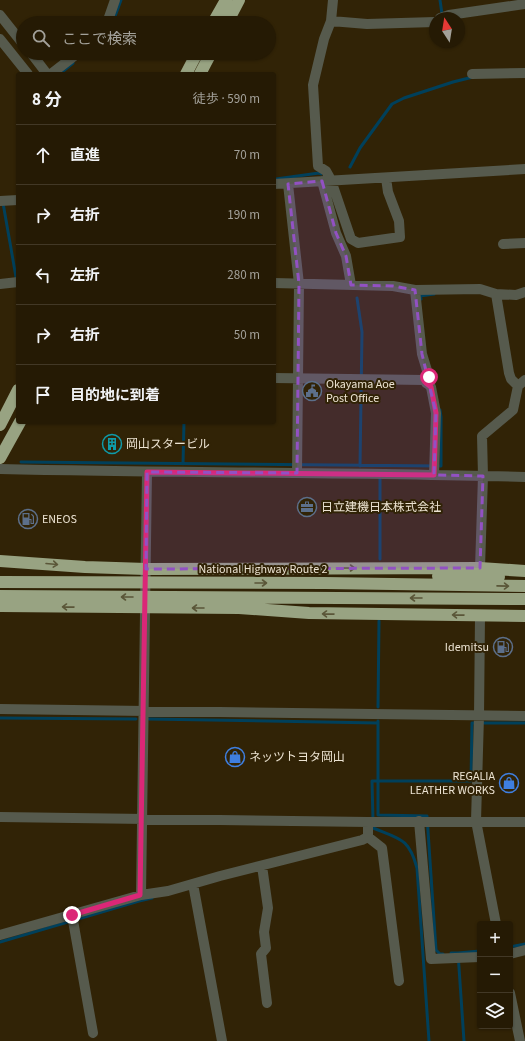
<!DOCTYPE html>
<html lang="ja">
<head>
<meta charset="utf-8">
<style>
	:root { --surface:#251a04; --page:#312713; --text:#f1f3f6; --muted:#a3a19a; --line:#423826 }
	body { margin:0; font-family:"Source Sans 3","Noto Sans JP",sans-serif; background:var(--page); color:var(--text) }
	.controls { position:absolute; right:12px; bottom:12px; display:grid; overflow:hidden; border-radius:4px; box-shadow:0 1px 3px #0004 }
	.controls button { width:36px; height:36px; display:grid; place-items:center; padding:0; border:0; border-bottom:1px solid var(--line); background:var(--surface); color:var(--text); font:20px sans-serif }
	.compass { position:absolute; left:429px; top:12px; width:36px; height:36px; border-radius:50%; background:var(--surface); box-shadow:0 1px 3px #0004; rotate:348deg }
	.stop { position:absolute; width:12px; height:12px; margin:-9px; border:3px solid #db2777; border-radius:50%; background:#fff }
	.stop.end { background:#db2777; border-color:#fff; box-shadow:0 1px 4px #0008 }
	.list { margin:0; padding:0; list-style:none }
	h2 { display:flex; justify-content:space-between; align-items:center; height:52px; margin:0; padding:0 16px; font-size:17px }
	h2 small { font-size:13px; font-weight:400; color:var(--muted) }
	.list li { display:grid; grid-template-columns:26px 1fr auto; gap:12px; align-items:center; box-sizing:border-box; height:60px; padding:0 16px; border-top:1px solid var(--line) }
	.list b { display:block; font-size:15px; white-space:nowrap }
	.list em { font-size:13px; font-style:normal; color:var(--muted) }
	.icon { flex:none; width:22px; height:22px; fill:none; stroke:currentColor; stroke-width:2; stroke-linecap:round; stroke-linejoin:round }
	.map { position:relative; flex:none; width:525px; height:1041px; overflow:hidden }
	.search { position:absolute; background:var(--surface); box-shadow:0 1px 3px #0004; left:16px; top:16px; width:260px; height:44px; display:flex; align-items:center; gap:10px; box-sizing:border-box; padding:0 14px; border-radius:22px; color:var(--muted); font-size:15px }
	.panel { position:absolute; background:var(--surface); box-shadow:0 1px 3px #0004; left:16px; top:72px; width:260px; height:352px; border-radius:4px }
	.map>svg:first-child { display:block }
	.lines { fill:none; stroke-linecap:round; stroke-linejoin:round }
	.stream { stroke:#00405b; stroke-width:3 }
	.minor { stroke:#565a4d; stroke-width:10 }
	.highway { stroke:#98a382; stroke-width:12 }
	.oneway { stroke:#5a5638 }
	.route { stroke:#db2777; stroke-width:5 }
	.marked { fill:#9251c3; fill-opacity:0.2; stroke:#9251c3; stroke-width:3; stroke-dasharray:8 5; stroke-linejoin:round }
	.labels { text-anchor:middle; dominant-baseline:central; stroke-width:4; stroke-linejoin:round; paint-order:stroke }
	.poi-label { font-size:12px; fill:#ece3d2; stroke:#312306; text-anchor:start }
	.street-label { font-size:12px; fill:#ece3d2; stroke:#312306 }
</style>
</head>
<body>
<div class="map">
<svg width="525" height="1041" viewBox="0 0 525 1041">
	<rect width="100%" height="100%" fill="#312306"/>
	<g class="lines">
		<path class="stream" d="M 440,0 L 442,14
			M 114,19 L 121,0
			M 79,58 L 86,53
			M 62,72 L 73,63
			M 18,111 L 18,116
			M 350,167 L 360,148 L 392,104 L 404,98 L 453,82 L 473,77
			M 276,179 L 319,173 L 321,174
			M 3,203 L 16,277
			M 357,298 L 362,332 L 360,466
			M 421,299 L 420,296 L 434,294
			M 21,462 L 441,466 L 441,417 L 440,410
			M 183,464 L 184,422
			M 380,559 L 380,476
			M 378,707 L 379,621
			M 0,718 L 136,719
			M 149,719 L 378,723
			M 378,721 L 378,815 L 427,816 L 436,950 L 440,954 L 443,954
			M 484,723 L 525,723
			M 373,820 L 372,781 L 471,781 L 472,723 L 474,723
			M 373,828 C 400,839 409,838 417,868 L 429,1041
			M 0,942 L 139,901 L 152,898
			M 510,947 L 525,944
			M 451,953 L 458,953 L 464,1041
			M 458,953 L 480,951"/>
		<path class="minor" d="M 333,0 L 331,21 L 324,39 L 313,85 L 318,166 L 326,171 L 331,180 L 351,239 L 358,243 L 400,237 L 399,221 L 388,192 L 386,178
			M 0,15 L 23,44
			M 440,18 L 449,15 L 525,4
			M 331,21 L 367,24 L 435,22
			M 107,23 L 115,0
			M 0,39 L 28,74
			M 31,53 L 47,74
			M 51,74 L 78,53
			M 472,74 L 525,73
			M 322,181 L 336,233 L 346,256 L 351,285
			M 274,184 L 525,169
			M 288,184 L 299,284 L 297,473
			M 0,201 L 18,200
			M 503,244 L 525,243
			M 274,283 L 393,286 L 415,290 L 480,289 L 496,294 L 516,295 L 525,292
			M 0,284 L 18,282
			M 415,290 L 422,354 L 429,377 L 426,383
			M 496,294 L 509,373 L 511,379 L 518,386
			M 274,378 L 424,380 L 431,387 L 436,413 L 434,475
			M 0,469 C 175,473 350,472 525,477
			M 480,568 L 483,476 L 482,436 L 513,410 L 518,386 L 525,380
			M 480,616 L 479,716 L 476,821 L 496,924
			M 0,709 L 525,716
			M 0,817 L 368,822 L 525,822
			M 419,821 L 431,959 L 480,957
			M 368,837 L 382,848 L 399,981
			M 262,866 L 268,908 L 264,932 L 266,948 L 261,954 L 267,1003
			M 193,884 L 222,1041
			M 141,895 L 147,472
			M 72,915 L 93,1033
			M 0,935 L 141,895 L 168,891 L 220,876 L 362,840 L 368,837 L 368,822
			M 510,954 L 525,950
			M 510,993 L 520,1041"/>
		<path class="highway" d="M 213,23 L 226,0
			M 227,23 L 239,0
			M 186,74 L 197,53
			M 200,74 L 211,53
			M 0,425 L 18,390
			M 0,458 L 20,422
			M 0,561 L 85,567 L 146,569 L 480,568 L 525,571
			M 438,576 L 499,577
			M 0,582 L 325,583 L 525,586
			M 0,596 L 525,599
			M 0,606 L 239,608 L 309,613 L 525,616"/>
	</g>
	<defs><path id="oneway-shaft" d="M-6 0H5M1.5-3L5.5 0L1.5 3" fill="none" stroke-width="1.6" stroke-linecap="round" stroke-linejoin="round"/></defs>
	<g class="oneway">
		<use href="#oneway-shaft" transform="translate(52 564) rotate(5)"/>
		<use href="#oneway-shaft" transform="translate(349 568)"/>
		<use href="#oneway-shaft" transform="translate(261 583)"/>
		<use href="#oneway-shaft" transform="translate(503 586) rotate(1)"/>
		<use href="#oneway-shaft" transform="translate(127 597) rotate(-180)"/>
		<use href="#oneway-shaft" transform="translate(416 598) rotate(-180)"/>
		<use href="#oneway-shaft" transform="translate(68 607) rotate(-179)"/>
		<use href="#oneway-shaft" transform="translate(198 608) rotate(180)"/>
		<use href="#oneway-shaft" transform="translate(328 614) rotate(-179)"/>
		<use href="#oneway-shaft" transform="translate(458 615) rotate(-179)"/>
	</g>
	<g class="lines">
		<path class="route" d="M 72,915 L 140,895 L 147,472 L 434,475 L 436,413 L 431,387 L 426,383 L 429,377"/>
	</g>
	<path class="marked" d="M 322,181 L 336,233 L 346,256 L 351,285 L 393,286 L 415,290 L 422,354 L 436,413 L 434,475 L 483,476 L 480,568 L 146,569 L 147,472 L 297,473 L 299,284 L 288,184 Z"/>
	<defs>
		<symbol id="civic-ring" viewBox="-11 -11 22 22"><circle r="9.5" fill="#312306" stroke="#5c6f8a" stroke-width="1.5"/><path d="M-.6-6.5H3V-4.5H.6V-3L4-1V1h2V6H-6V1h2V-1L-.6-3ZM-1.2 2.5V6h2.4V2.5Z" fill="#5c6f8a"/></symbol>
		<symbol id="building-ring" viewBox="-11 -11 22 22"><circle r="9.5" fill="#312306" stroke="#0f9aa8" stroke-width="1.5"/><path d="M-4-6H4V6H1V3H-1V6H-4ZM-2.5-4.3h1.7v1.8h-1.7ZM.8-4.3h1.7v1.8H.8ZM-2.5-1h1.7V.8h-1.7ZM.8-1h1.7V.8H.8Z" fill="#0f9aa8"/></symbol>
		<symbol id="office-ring" viewBox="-11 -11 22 22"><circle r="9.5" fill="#312306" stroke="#5c6f8a" stroke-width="1.5"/><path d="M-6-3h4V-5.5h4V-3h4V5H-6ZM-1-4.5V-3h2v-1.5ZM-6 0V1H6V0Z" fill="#5c6f8a"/></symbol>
		<symbol id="fuel-ring" viewBox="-11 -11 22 22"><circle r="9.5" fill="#312306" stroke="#5c6f8a" stroke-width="1.5"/><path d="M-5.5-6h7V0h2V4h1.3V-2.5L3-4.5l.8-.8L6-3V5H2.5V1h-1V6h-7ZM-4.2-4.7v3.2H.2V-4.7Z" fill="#5c6f8a"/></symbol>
		<symbol id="shop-ring" viewBox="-11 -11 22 22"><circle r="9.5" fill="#312306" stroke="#3f7fe0" stroke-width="1.5"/><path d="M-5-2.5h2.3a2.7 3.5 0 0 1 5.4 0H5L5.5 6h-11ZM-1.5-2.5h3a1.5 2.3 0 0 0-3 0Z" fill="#3f7fe0"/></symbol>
	</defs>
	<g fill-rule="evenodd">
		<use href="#civic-ring" x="301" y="380" width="22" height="22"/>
		<use href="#building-ring" x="101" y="433" width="22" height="22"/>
		<use href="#office-ring" x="296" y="496" width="22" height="22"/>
		<use href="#fuel-ring" x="17" y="508" width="22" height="22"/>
		<use href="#fuel-ring" x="492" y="636" width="22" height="22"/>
		<use href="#shop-ring" x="224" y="746" width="22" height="22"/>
		<use href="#shop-ring" x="498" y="772" width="22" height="22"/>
	</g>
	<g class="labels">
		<g class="poi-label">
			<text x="326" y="384">Okayama Aoe<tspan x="326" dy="14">Post Office</tspan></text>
			<text x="126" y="444">岡山スタービル</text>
			<text x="321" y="507">日立建機日本株式会社</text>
			<text x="42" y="519">ENEOS</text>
			<text x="489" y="647" text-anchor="end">Idemitsu</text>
			<text x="249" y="757">ネッツトヨタ岡山</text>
			<text x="495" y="776" text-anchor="end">REGALIA<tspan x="495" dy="14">LEATHER WORKS</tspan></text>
		</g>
		<g class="street-label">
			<text x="263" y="569">National Highway Route 2</text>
		</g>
	</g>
</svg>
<div class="controls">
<button>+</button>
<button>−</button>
<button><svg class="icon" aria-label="layers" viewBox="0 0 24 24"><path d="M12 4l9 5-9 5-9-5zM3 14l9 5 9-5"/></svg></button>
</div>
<svg class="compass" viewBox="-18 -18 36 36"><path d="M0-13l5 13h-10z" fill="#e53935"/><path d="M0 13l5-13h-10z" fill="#a3a19a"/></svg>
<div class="stop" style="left:429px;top:377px"></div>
<div class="stop end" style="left:72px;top:915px"></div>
<div class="search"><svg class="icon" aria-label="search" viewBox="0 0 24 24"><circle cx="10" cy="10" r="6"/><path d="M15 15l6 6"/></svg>ここで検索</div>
<section class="panel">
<h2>8 分<small>徒歩 · 590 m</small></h2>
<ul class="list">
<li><svg class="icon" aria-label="ahead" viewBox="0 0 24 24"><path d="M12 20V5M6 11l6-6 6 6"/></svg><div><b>直進</b></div><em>70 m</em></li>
<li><svg class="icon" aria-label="right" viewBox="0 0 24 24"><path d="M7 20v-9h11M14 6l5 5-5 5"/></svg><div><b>右折</b></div><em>190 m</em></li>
<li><svg class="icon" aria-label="left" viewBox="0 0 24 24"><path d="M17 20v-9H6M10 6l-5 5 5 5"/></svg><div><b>左折</b></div><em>280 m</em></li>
<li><svg class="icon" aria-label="right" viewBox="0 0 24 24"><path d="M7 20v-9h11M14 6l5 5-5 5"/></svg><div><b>右折</b></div><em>50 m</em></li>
<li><svg class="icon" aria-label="arrive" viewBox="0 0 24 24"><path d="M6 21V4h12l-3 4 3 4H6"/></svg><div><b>目的地に到着</b></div></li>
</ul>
</section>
</div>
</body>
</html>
